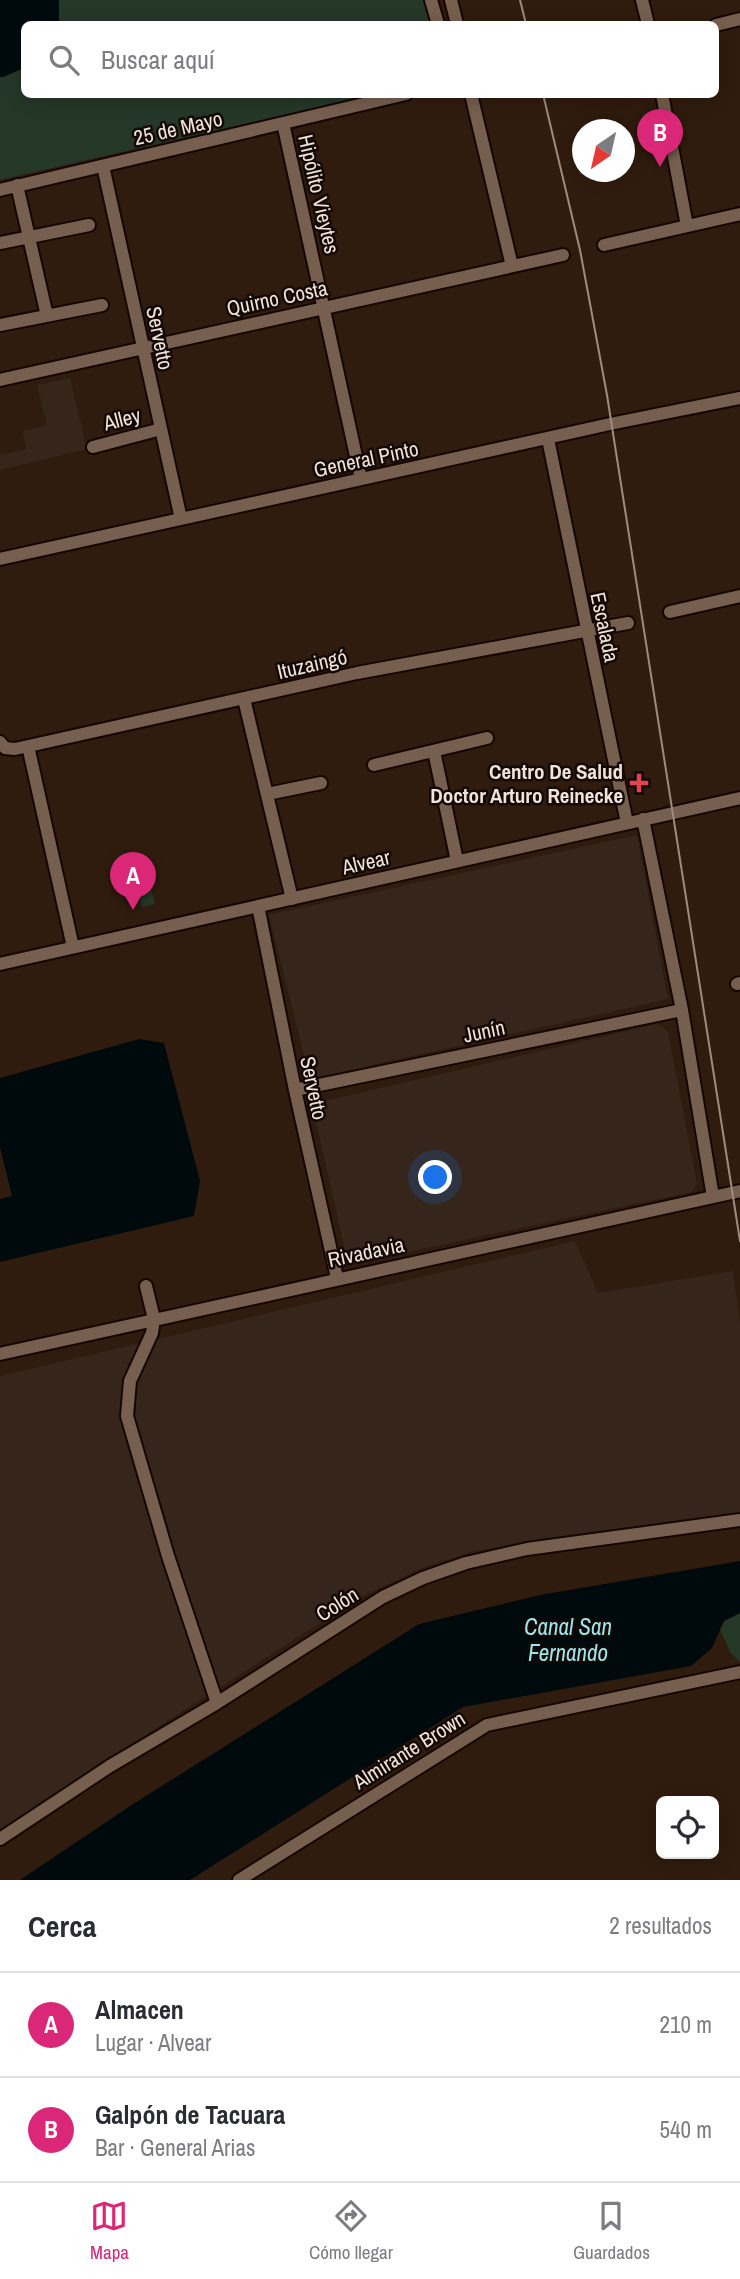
<!DOCTYPE html>
<html lang="es">
<head>
<meta charset="utf-8">
<style>
	:root { --surface:#fff; --page:#f7f7f7; --text:#2b2b33; --muted:#7c7c81; --line:#e1e1e2; --accent:#db2777 }
	body { margin:0; font-family:"Archivo Narrow",sans-serif; background:var(--page); color:var(--text) }
	.controls { position:absolute; right:21px; bottom:21px; display:grid; overflow:hidden; border-radius:10px; box-shadow:0 4px 18px #0003 }
	.controls button { width:63px; height:63px; display:grid; place-items:center; padding:0; border:0; border-bottom:2px solid var(--line); background:var(--surface); color:var(--text); font:35px sans-serif }
	.compass { position:absolute; left:572px; top:119px; width:63px; height:63px; border-radius:50%; background:var(--surface); box-shadow:0 4px 18px #0003; rotate:214deg }
	.you { position:absolute; left:436px; top:1178px; width:24px; height:24px; margin:-18px; border:5px solid #fff; border-radius:50%; background:#1a73e8; box-shadow:0 0 0 10px #1a73e833 }
	.badge { display:grid; place-items:center; width:46px; height:46px; border-radius:50%; background:var(--accent); color:#fff; font-size:23px; font-weight:700 }
	.pin { position:absolute; translate:-50% -58px; filter:drop-shadow(0 2px 4px #0008) }
	.pin::after { content:''; position:absolute; top:37px; width:24px; height:21px; background:inherit; clip-path:polygon(0 0,100% 0,50% 100%) }
	.list { margin:0; padding:0; list-style:none }
	h2 { display:flex; justify-content:space-between; align-items:center; height:91px; margin:0; padding:0 28px; font-size:30px }
	h2 small { font-size:23px; font-weight:400; color:var(--muted) }
	.list li { display:grid; grid-template-columns:46px 1fr auto; gap:21px; align-items:center; box-sizing:border-box; height:105px; padding:0 28px; border-top:2px solid var(--line) }
	.list b { display:block; font-size:26px; white-space:nowrap }
	.list p { margin:0; font-size:23px; white-space:nowrap; color:var(--muted) }
	.list em { font-size:23px; font-style:normal; color:var(--muted) }
	.icon { flex:none; width:38px; height:38px; fill:none; stroke:currentColor; stroke-width:2; stroke-linecap:round; stroke-linejoin:round }
	.map { position:relative; flex:none; width:740px; height:1880px; overflow:hidden }
	.search { position:absolute; background:var(--surface); box-shadow:0 4px 18px #0003; left:21px; right:21px; top:21px; height:77px; display:flex; align-items:center; gap:18px; box-sizing:border-box; padding:0 24px; border-radius:10px; color:var(--muted); font-size:26px }
	.sheet { height:301px; background:var(--surface) }
	nav { display:flex; justify-content:space-around; align-items:center; box-sizing:border-box; height:98px; border-top:2px solid var(--line); background:var(--surface); font-size:19px; color:var(--muted) }
	nav a { display:grid; justify-items:center; gap:4px }
	nav .on { color:var(--accent) }
	.map>svg:first-child { display:block }
	.industrial { fill:#35251b }
	.green { fill:#253828 }
	.water { fill:#000a0d }
	.lines { fill:none; stroke-linecap:round; stroke-linejoin:round }
	.street-casing { stroke:#170600; stroke-width:16 }
	.street { stroke:#775f4f; stroke-width:12 }
	.tram { stroke:#9c8c80; stroke-width:2 }
	.health-dot { fill:#e0444e; stroke:#120904; stroke-width:2.5 }
	.labels { text-anchor:middle; dominant-baseline:central; stroke-width:5; stroke-linejoin:round; paint-order:stroke }
	.street-label { font-size:21px; fill:#f1e3d9; stroke:#120904 }
	.poi-label { font-size:21px; font-weight:bold; fill:#f1e3d9; stroke:#120904; text-anchor:end }
	.water-label { font-size:23px; font-style:italic; fill:#9de6f0; stroke:#120904 }
</style>
</head>
<body>
<div class="map">
<svg width="740" height="1880" viewBox="0 0 740 1880">
	<rect width="100%" height="100%" fill="#301c0e"/>
	<path class="industrial" d="M 70,378 L 87,449 L 0,470 L 0,455 L 26,449 L 23,431 L 47,425 L 37,385 Z
		M 637,835 L 668,999 L 310,1079 L 269,915 Z
		M 657,1024 L 668,1031 L 697,1184 L 692,1192 L 355,1263 L 347,1259 L 312,1104 Z
		M 575,1241 L 598,1293 L 733,1271 L 740,1323 L 740,1513 L 474,1551 L 422,1568 L 359,1598 L 0,1829 L 0,1376 Z"/>
	<path class="green" d="M 59,0 L 423,0 L 430,24 L 59,24 Z
		M 24,68 L 24,94 L 371,95 L 0,180 L 0,77 Z
		M 143,857 L 155,904 L 142,907 L 130,859 Z
		M 740,1613 L 740,1662 L 730,1652 L 720,1629 L 724,1621 Z"/>
	<path class="water" d="M 0,0 L 59,0 L 59,24 L 24,24 L 24,68 L 3,77 L 0,77 Z
		M 139,1039 L 164,1043 L 200,1181 L 194,1216 L 0,1262 L 0,1199 L 12,1196 L 0,1147 L 0,1078 Z
		M 740,1561 L 740,1613 L 724,1621 L 712,1648 L 691,1666 L 463,1707 L 190,1880 L 20,1880 L 130,1806 L 419,1624 L 540,1595 Z"/>
	<g class="lines">
		<defs>
			<path id="street" d="M 431,0 L 438,24
				M 451,0 L 457,24
				M 642,0 L 648,24
				M 716,25 L 740,19
				M 471,94 L 512,266
				M 662,94 L 687,226
				M 283,123 L 361,479
				M 103,166 L 181,519
				M 17,185 L 47,316
				M 0,190 L 406,94
				M 0,243 L 89,225
				M 604,245 L 740,214
				M 0,325 L 102,305
				M 0,380 L 563,255
				M 548,439 L 627,823
				M 93,447 L 161,429
				M 0,559 L 610,424 L 740,398
				M 670,612 L 740,596
				M 244,699 L 292,899
				M 0,742 L 5,748 L 15,749 L 357,673 L 628,623
				M 28,746 L 73,947
				M 434,751 L 457,861
				M 374,765 L 487,738
				M 267,794 L 321,783
				M 643,819 L 682,1010 L 713,1197
				M 258,906 L 295,1090 L 337,1278
				M 0,964 L 740,798
				M 737,984 L 740,983
				M 295,1090 L 682,1010
				M 146,1286 L 154,1319 L 152,1333 L 130,1381 L 127,1416 L 168,1556 L 217,1703
				M 0,1354 L 740,1191
				M 0,1839 L 110,1766 L 217,1703 L 383,1597 L 423,1578 L 466,1563 L 527,1549 L 740,1520
				M 239,1880 L 487,1725 L 740,1672"/>
		</defs>
		<use href="#street" class="street-casing"/>
		<use href="#street" class="street"/>
		<path class="tram" d="M 520,0 L 526,24
			M 543,94 L 580,250 L 607,395 L 740,1241"/>
	</g>
	<path class="health-dot" d="M635.5 772.5h7v7h7v7h-7v7h-7v-7h-7v-7h7z"/>
	<g class="labels">
		<g class="street-label">
			<text transform="translate(178 128) rotate(-13)">25 de Mayo</text>
			<text transform="translate(319 194) rotate(77)">Hipólito Vieytes</text>
			<text transform="translate(277 298) rotate(-12)">Quirno Costa</text>
			<text transform="translate(160 338) rotate(78)">Servetto</text>
			<text transform="translate(122 419) rotate(-14)">Alley</text>
			<text transform="translate(366 459) rotate(-12)">General Pinto</text>
			<text transform="translate(605 627) rotate(78)">Escalada</text>
			<text transform="translate(312 664) rotate(-13)">Ituzaingó</text>
			<text transform="translate(366 862) rotate(-13)">Alvear</text>
			<text transform="translate(484 1031) rotate(-12)">Junín</text>
			<text transform="translate(314 1088) rotate(78)">Servetto</text>
			<text transform="translate(366 1252) rotate(-12)">Rivadavia</text>
			<text transform="translate(337 1604) rotate(-32)">Colón</text>
			<text transform="translate(409 1750) rotate(-32)">Almirante Brown</text>
		</g>
		<g class="poi-label">
			<text x="623" y="771">Centro De Salud<tspan x="623" dy="24">Doctor Arturo Reinecke</tspan></text>
		</g>
		<g class="water-label">
			<text x="568" y="1626">Canal San<tspan x="568" dy="26">Fernando</tspan></text>
		</g>
	</g>
</svg>
<div class="controls">
<button><svg class="icon" aria-label="locate" viewBox="0 0 24 24"><circle cx="12" cy="12" r="6"/><path d="M12 2v4M12 18v4M2 12h4M18 12h4"/></svg></button>
</div>
<svg class="compass" viewBox="-18 -18 36 36"><path d="M0-13l5 13h-10z" fill="#e53935"/><path d="M0 13l5-13h-10z" fill="#7c7c81"/></svg>
<div class="you"></div>
<div class="pin badge" style="left:133px;top:910px">A</div>
<div class="pin badge" style="left:660px;top:167px">B</div>
<div class="search"><svg class="icon" aria-label="search" viewBox="0 0 24 24"><circle cx="10" cy="10" r="6"/><path d="M15 15l6 6"/></svg>Buscar aquí</div>
</div>
<section class="sheet">
<h2>Cerca<small>2 resultados</small></h2>
<ul class="list">
<li><span class="badge">A</span><div><b>Almacen</b><p>Lugar · Alvear</p></div><em>210 m</em></li>
<li><span class="badge">B</span><div><b>Galpón de Tacuara</b><p>Bar · General Arias</p></div><em>540 m</em></li>
</ul>
</section>
<nav>
<a class="on"><svg class="icon" aria-label="map" viewBox="0 0 24 24"><path d="M3 6l6-2 6 2 6-2v14l-6 2-6-2-6 2zM9 4v14M15 6v14"/></svg>Mapa</a>
<a><svg class="icon" aria-label="directions" viewBox="0 0 24 24"><path d="M12 3l9 9-9 9-9-9zM9 14v-3h6M13 9l2 2-2 2"/></svg>Cómo llegar</a>
<a><svg class="icon" aria-label="saved" viewBox="0 0 24 24"><path d="M7 4h10v16l-5-4-5 4z"/></svg>Guardados</a>
</nav>
</body>
</html>
